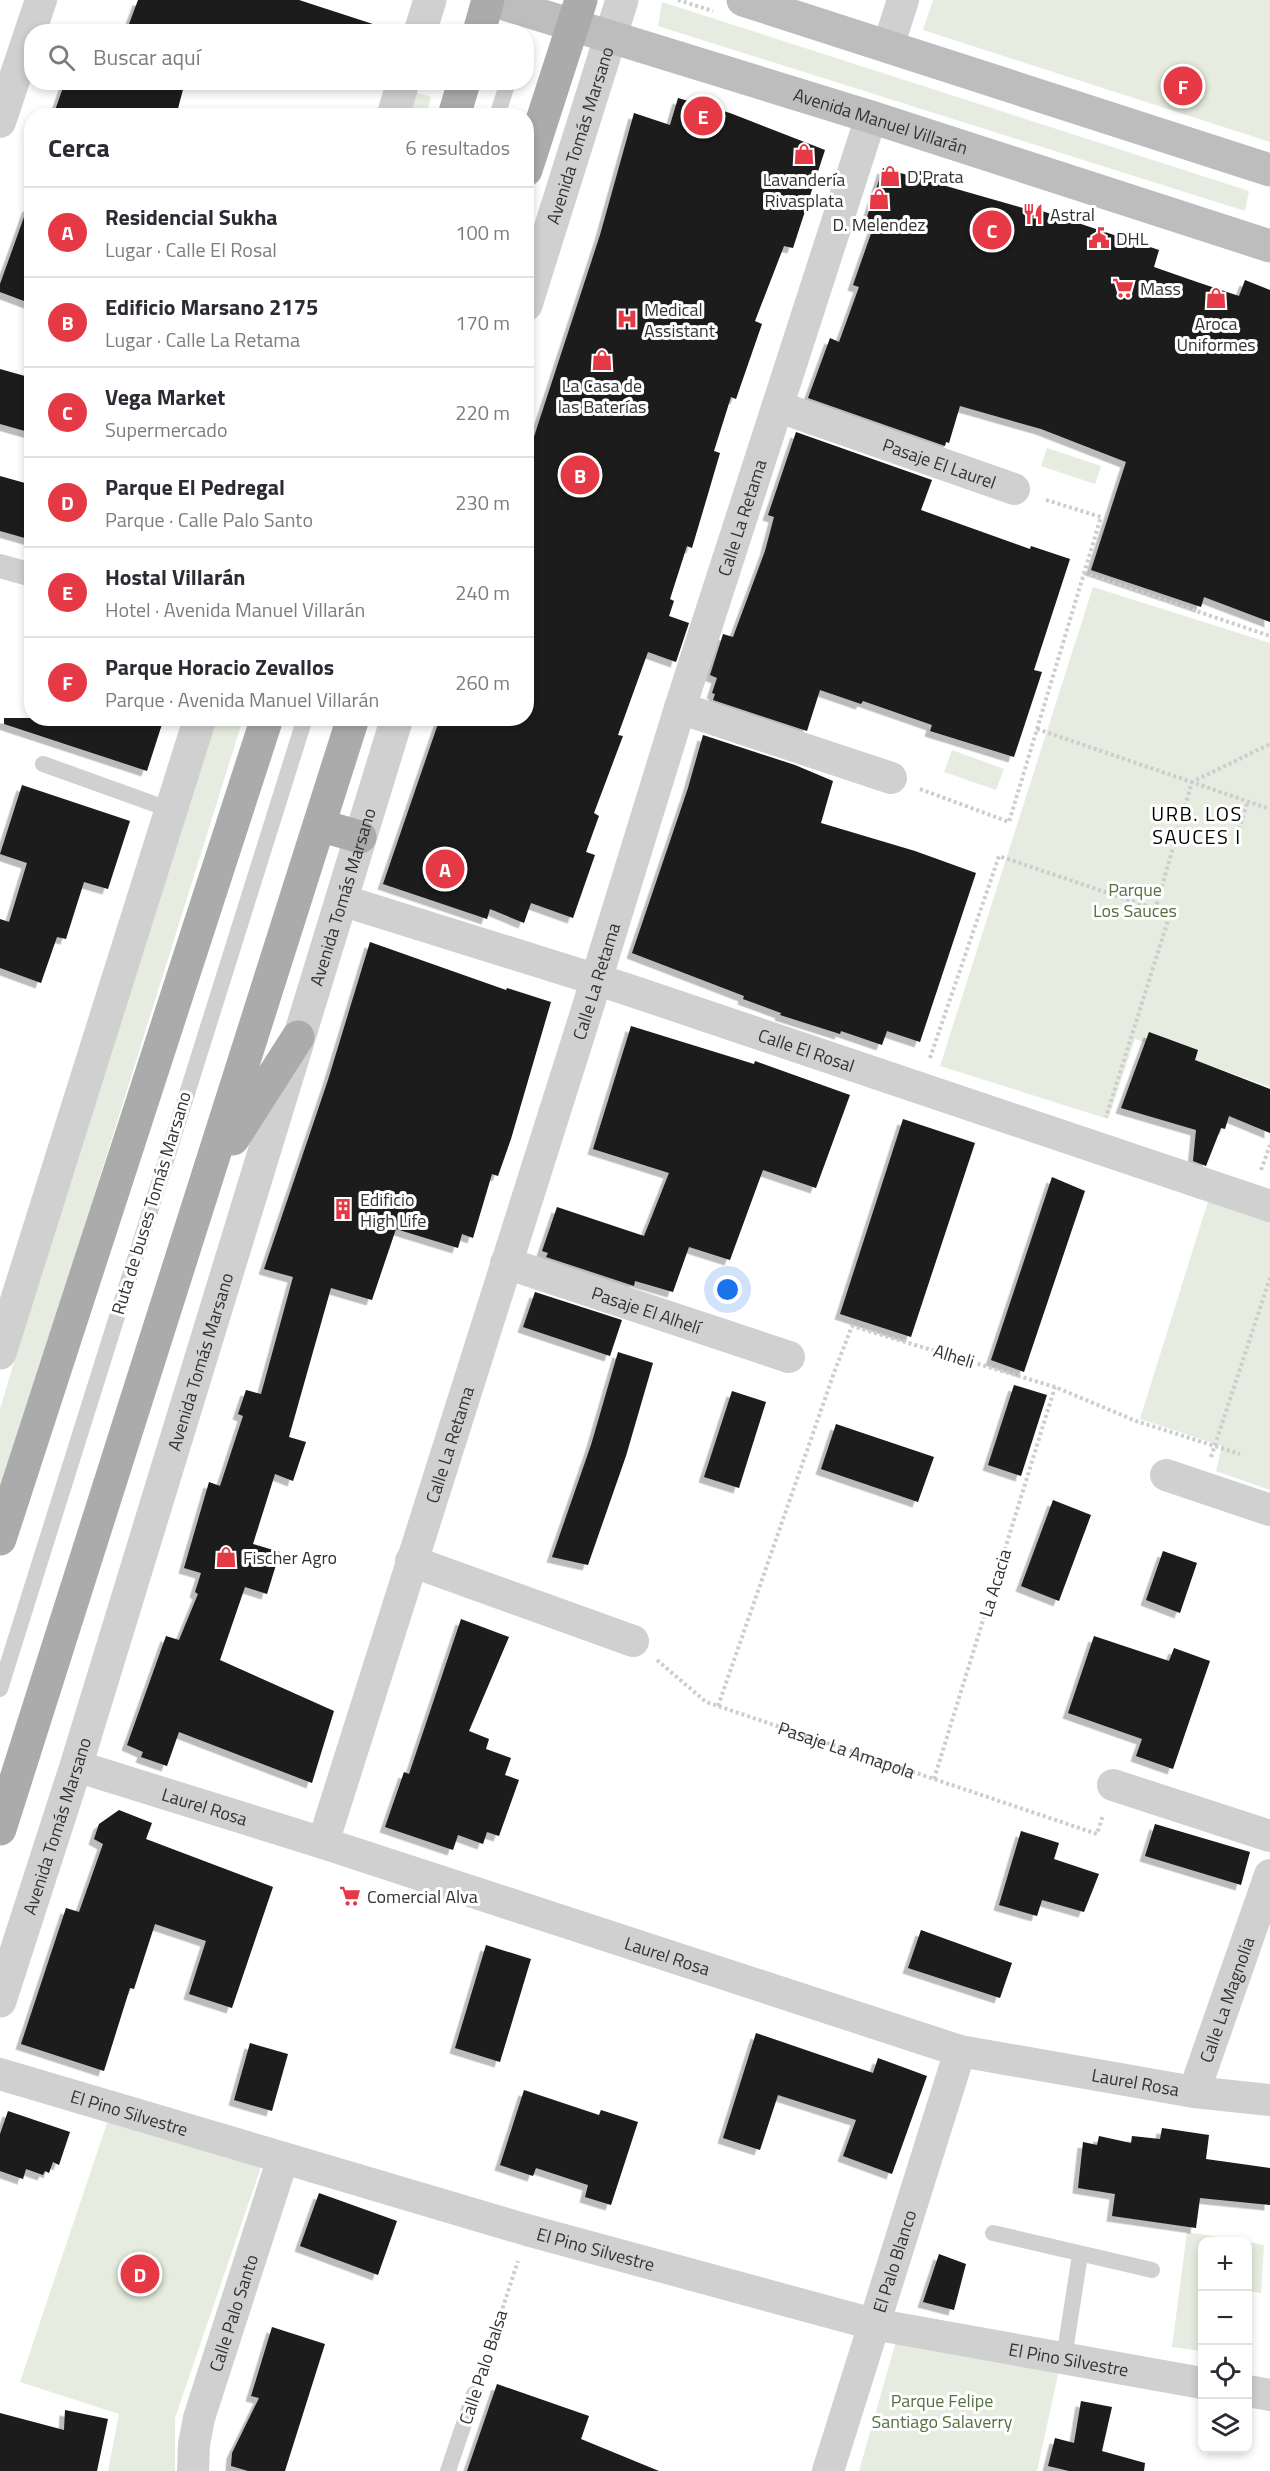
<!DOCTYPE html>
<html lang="es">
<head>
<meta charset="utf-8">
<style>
	:root { --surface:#fff; --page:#f7f7f7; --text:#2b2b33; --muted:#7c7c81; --line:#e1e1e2; --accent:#e63946 }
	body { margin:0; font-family:"Titillium Web",sans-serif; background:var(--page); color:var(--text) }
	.controls { position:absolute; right:18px; bottom:18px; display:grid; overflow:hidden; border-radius:12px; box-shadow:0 3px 9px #0003 }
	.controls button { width:54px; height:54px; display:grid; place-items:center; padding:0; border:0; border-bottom:2px solid var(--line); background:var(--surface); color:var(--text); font:30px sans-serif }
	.you { position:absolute; left:728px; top:1290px; width:21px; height:21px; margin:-15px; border:4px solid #fff; border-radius:50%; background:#1a73e8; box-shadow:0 0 0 9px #1a73e833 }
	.badge { display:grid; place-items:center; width:39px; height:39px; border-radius:50%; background:var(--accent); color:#fff; font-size:20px; font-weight:700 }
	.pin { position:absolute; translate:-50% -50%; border:3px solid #fff; box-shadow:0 2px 6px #0006 }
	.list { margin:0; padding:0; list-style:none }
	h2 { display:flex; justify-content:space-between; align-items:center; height:78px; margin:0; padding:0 24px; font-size:26px }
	h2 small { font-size:20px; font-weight:400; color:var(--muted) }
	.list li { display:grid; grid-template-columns:39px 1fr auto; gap:18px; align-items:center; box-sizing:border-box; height:90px; padding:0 24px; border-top:2px solid var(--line) }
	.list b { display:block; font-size:22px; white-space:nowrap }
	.list p { margin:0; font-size:20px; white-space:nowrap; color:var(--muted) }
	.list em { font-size:20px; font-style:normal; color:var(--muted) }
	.icon { flex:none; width:33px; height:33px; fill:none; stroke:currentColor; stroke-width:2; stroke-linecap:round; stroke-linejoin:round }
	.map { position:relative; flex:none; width:1270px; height:2471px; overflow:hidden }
	.search { position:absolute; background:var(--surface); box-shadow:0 3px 9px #0003; left:24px; top:24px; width:510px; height:66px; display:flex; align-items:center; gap:15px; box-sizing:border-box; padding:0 21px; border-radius:24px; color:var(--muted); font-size:22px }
	.panel { position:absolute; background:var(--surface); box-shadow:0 3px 9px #0003; left:24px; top:108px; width:510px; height:618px; border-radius:24px }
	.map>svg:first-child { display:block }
	.green { fill:#e6ecdf }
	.building { fill:#1a1a1a; filter:url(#shadow) }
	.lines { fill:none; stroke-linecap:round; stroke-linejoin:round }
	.path { stroke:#cdcdcd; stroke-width:4; stroke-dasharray:3 3; stroke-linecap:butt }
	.service { stroke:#d0d0d0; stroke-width:16 }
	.pedestrian { stroke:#d0d0d0; stroke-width:24 }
	.minor { stroke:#d0d0d0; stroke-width:32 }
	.tertiary { stroke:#d0d0d0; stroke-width:33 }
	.secondary { stroke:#bdbdbd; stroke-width:33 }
	.primary { stroke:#ababab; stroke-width:33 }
	.labels { text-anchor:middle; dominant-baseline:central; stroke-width:6; stroke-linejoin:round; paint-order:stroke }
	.street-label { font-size:18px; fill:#333; stroke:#fff }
	.poi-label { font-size:18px; fill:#333; stroke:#fff; text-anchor:start }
	.park-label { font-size:18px; fill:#56703f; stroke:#fff }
	.neighbourhood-label { font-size:20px; letter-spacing:1.5px; fill:#000; stroke:#fff }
</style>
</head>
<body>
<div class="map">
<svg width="1270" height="2471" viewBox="0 0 1270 2471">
	<defs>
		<filter id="shadow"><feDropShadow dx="-5.5" dy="5.5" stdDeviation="0" flood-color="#0004"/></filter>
	</defs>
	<rect width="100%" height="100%" fill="#fff"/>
	<path class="green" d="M 933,0 L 1270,0 L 1270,142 L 923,30 Z
		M 662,2 L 1249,191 L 1245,211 L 658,26 Z
		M 414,92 L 431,97 L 426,115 L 406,116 Z
		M 1047,448 L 1101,466 L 1095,484 L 1041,466 Z
		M 1093,587 L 1270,643 L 1270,1087 L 1135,1039 L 1108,1119 L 940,1066 Z
		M 207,719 L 243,719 L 0,1496 L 0,1409 Z
		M 952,750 L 1004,769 L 996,790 L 944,772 Z
		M 1210,1195 L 1270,1217 L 1270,1490 L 1216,1471 L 1222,1446 L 1140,1419 Z
		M 108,2120 L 261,2167 L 175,2418 L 175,2471 L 108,2471 L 119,2414 L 20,2382 Z
		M 1187,2232 L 1243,2241 L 1202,2242 L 1202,2351 L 1172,2347 Z
		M 1248,2242 L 1264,2245 L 1261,2293 L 1248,2291 Z
		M 896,2341 L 1059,2370 L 1037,2471 L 859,2471 Z"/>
	<path class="building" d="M 138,0 L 299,0 L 379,26 L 378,32 L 126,32 Z
		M 65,82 L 185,82 L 176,116 L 53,116 Z
		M 678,98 L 730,113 L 825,150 L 793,248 L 784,246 L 755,321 L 762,324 L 736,399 L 731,397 L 714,451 L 720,453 L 708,494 L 692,548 L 687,546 L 670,599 L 674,601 L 669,616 L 689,623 L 676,662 L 648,652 L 618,735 L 623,736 L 594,813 L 599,816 L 586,852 L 595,855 L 573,918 L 531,903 L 524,923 L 490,909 L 487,919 L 383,884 L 440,718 L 526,718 L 526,461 L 600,235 L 634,113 L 670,125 Z
		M 883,168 L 1023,208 L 1024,205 L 1159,250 L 1154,267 L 1197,282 L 1239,296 L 1245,280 L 1270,290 L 1270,622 L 1204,597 L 1201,607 L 1091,570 L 1126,462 L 1041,429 L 960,406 L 949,443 L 946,442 L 945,446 L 808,398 L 830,338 L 839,342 L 859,287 L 853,285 L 874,225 L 866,220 Z
		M 28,206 L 32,207 L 32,304 L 0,292 L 0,284 Z
		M 0,369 L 32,378 L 32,433 L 0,424 Z
		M 796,432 L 932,480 L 921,510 L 1030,549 L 1031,546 L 1070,559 L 1034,670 L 1042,672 L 1014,757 L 930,731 L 932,725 L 863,701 L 861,704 L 820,690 L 807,731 L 713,700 L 715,694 L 712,693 L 717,678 L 710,675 L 723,634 L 733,637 L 765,551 L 774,517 L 768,515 Z
		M 0,476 L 32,485 L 32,540 L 0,531 Z
		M 4,718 L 164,718 L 147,771 L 4,724 Z
		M 703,735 L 795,765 L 833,781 L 821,823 L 915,851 L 976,873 L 920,1042 L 887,1031 L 882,1045 L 841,1031 L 840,1034 L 780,1015 L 781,1013 L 743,999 L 744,996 L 632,953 L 688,788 Z
		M 22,785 L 130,821 L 108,889 L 84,882 L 66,939 L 57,937 L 41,983 L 0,968 L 0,919 L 9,922 L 27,863 L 0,854 Z
		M 370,942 L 506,990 L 507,988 L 551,1002 L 511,1139 L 498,1176 L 492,1174 L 473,1238 L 462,1234 L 458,1248 L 396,1229 L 372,1300 L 331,1288 L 289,1437 L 306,1442 L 293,1481 L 275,1474 L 253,1544 L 280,1552 L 267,1594 L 245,1587 L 220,1660 L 334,1711 L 312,1783 L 179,1732 L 167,1766 L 141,1757 L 143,1752 L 127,1745 L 166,1636 L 179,1640 L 198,1594 L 195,1592 L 201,1573 L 184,1568 L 209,1482 L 220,1486 L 243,1416 L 238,1414 L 246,1390 L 261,1394 L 293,1277 L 264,1269 L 328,1080 Z
		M 631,1026 L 754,1064 L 755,1061 L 850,1095 L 816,1188 L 763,1170 L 730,1260 L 689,1247 L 673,1292 L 635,1281 L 634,1286 L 546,1257 L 548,1253 L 542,1251 L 557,1207 L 644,1236 L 669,1173 L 593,1149 Z
		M 1149,1032 L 1198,1050 L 1195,1060 L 1270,1089 L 1270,1133 L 1229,1116 L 1225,1129 L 1221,1128 L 1206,1166 L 1193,1161 L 1196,1130 L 1121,1108 Z
		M 903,1119 L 975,1143 L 911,1337 L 840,1314 Z
		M 1052,1177 L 1085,1191 L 1024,1372 L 991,1360 Z
		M 535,1292 L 622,1320 L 610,1356 L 523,1327 Z
		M 618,1352 L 653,1363 L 626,1456 L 588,1565 L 552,1557 L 591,1445 Z
		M 1014,1385 L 1047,1395 L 1021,1476 L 988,1465 Z
		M 732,1391 L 766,1402 L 739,1488 L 704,1477 Z
		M 836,1424 L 934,1457 L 918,1502 L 821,1469 Z
		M 1053,1500 L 1091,1515 L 1059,1601 L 1021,1586 Z
		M 1163,1551 L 1197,1563 L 1180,1613 L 1146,1600 Z
		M 461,1619 L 509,1637 L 469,1731 L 489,1739 L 486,1749 L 511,1758 L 505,1775 L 519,1780 L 499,1836 L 487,1832 L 483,1844 L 458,1835 L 453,1850 L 385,1827 L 404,1772 L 409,1774 Z
		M 1094,1636 L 1169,1661 L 1174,1648 L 1210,1661 L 1173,1769 L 1136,1756 L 1142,1739 L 1068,1713 Z
		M 119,1810 L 152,1823 L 146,1839 L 273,1887 L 232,2008 L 189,1994 L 206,1941 L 155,1924 L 134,1989 L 130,1988 L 104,2071 L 21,2044 L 66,1908 L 79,1912 L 103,1844 L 94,1839 L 99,1824 Z
		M 1155,1824 L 1250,1852 L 1241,1885 L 1145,1856 Z
		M 1021,1831 L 1059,1843 L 1054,1859 L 1099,1874 L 1084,1912 L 1042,1900 L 1037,1916 L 999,1905 Z
		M 921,1930 L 1012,1963 L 1000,1998 L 908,1968 Z
		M 486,1945 L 531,1959 L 500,2062 L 455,2048 Z
		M 756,2033 L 873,2073 L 878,2058 L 927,2076 L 892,2174 L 843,2156 L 856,2120 L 778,2095 L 760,2150 L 723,2138 Z
		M 250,2043 L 288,2054 L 272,2111 L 234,2100 Z
		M 524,2090 L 599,2115 L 601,2110 L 638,2122 L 611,2205 L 585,2197 L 588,2185 L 536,2168 L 533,2176 L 500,2165 Z
		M 8,2111 L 70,2132 L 59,2165 L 53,2162 L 49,2173 L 45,2171 L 43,2175 L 26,2169 L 23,2179 L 0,2171 L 0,2134 Z
		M 1162,2128 L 1209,2135 L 1206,2159 L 1270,2168 L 1270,2205 L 1200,2198 L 1196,2228 L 1112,2216 L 1115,2194 L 1078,2188 L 1083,2142 L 1097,2145 L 1099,2136 L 1131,2143 L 1132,2136 L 1160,2139 Z
		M 319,2193 L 397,2221 L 378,2275 L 300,2246 Z
		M 939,2254 L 966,2264 L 954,2310 L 923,2302 Z
		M 272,2327 L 325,2344 L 285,2471 L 248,2471 L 231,2466 L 232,2453 L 259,2398 L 251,2396 Z
		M 497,2384 L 589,2416 L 581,2439 L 659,2471 L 467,2471 Z
		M 1081,2401 L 1112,2407 L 1102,2451 L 1145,2463 L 1144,2471 L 1069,2471 L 1048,2466 L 1055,2438 L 1074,2443 Z
		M 65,2410 L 108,2419 L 97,2471 L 0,2471 L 0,2413 L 64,2430 Z"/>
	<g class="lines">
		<g class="path">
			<path d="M 678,0 L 713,11"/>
			<path d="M 1084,573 L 1270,636"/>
			<path d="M 1037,729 L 1270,809"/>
			<path d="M 920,789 L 1009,822 L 1101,517 L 1043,499"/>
			<path d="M 1237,835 L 1248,801"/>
			<path d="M 1155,910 L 1192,782 L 1270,744"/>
			<path d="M 930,1058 L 999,856 L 1170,914 L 1106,1117"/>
			<path d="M 1261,1170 L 1270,1145"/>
			<path d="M 1211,1457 L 1270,1278"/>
			<path id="s1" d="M 657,1660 L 706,1702 L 1097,1834 L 1103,1815"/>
			<path d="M 718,1706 L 835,1370 L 852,1326 L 1055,1387 L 1136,1421 L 1240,1454"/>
			<path d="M 934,1779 L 1055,1387"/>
			<path d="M 482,2371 L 518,2261"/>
		</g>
		<path class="service" d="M 497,116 L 508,82
			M 43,764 L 171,810
			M 0,1689 L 305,718
			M 993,2233 L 1152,2270
			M 1064,2358 L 1080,2255
			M 448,2471 L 474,2394"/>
		<path class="pedestrian" d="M 0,566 L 32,575"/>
		<g class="minor">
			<path d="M 888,47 L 903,0"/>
			<path d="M 0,122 L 41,0"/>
			<path id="s2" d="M 779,407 L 1014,489"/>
			<path d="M 680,708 L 891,778"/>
			<path id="s3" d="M 341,900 L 623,988 L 1270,1206"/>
			<path id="s4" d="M 506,1263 L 789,1357"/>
			<path d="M 1166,1475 L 1270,1510"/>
			<path d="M 411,1561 L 633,1641"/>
			<path id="s5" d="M 76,1766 L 323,1843 L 960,2051 L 1194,2092 L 1270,2100"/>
			<path d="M 1113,1785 L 1270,1836"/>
			<path id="s6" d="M 323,1843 L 586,1013 L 680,708 L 871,117"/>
			<path id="s7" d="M 0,2074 L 527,2230 L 873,2324 L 1202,2383"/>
			<path id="s8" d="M 1194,2092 L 1270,1875"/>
			<path d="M 1248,2391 L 1270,2395"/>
			<path id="s9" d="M 193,2471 L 194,2444 L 199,2418 L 283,2158"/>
			<path id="s10" d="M 828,2471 L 960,2051"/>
		</g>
		<g class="tertiary">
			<path d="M 420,32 L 430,0"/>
			<path d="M 393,116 L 403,82"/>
			<path id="s11" d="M 526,305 L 622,0"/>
			<path d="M 0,1353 L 200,718"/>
			<path id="s12" d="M 0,2001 L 76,1766 L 397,718"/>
		</g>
		<g class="secondary">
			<path id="s13" d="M 491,0 L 871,117 L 1270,246"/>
			<path d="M 743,0 L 1270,170"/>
		</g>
		<path class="primary" d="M 479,32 L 488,0
			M 454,116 L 464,82
			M 526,170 L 581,0
			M 319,825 L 360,837
			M 233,1139 L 298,1037
			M 0,1539 L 267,718
			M 0,1829 L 353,718"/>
	</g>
	<defs>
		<symbol id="shop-bare" viewBox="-9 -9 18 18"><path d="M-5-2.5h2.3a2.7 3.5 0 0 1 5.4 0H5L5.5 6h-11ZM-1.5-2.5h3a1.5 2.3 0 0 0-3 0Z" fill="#e63946" stroke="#fff" stroke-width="2.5" paint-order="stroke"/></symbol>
		<symbol id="restaurant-bare" viewBox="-9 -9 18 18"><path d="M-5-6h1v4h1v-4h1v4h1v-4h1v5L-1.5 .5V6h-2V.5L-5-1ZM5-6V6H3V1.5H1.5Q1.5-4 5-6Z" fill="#e63946" stroke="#fff" stroke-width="2.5" paint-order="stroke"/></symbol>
		<symbol id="civic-bare" viewBox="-9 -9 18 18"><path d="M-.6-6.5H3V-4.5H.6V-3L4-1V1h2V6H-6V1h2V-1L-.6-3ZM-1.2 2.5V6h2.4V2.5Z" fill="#e63946" stroke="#fff" stroke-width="2.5" paint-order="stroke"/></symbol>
		<symbol id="supermarket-bare" viewBox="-9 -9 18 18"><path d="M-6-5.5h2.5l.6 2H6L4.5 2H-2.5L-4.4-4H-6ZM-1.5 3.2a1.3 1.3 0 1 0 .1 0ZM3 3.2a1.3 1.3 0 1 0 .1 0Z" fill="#e63946" stroke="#fff" stroke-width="2.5" paint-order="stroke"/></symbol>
		<symbol id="hospital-bare" viewBox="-9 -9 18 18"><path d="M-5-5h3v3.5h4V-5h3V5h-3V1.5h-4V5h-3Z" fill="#e63946" stroke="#fff" stroke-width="2.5" paint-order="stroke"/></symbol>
		<symbol id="building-bare" viewBox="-9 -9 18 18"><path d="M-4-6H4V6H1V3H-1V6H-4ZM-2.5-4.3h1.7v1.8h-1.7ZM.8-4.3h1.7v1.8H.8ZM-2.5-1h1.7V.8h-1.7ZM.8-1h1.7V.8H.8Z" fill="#e63946" stroke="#fff" stroke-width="2.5" paint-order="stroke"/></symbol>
	</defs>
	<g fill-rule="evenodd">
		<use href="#shop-bare" x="789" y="139" width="30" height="30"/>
		<use href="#shop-bare" x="875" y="161" width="30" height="30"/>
		<use href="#shop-bare" x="864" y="184" width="30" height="30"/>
		<use href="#restaurant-bare" x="1018" y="199" width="30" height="30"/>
		<use href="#civic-bare" x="1084" y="223" width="30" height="30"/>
		<use href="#supermarket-bare" x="1108" y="273" width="30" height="30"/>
		<use href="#shop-bare" x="1201" y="283" width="30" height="30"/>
		<use href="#hospital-bare" x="612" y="304" width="30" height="30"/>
		<use href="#shop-bare" x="587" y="345" width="30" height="30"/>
		<use href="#building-bare" x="328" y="1194" width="30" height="30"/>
		<use href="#shop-bare" x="211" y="1542" width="30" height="30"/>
		<use href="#supermarket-bare" x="335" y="1881" width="30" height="30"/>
	</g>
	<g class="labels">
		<g class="street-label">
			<text stroke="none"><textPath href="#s13" startOffset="408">Avenida Manuel Villarán</textPath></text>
			<text stroke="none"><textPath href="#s11" startOffset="178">Avenida Tomás Marsano</textPath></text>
			<text stroke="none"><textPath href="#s2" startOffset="170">Pasaje El Laurel</textPath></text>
			<text stroke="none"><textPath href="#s6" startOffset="1390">Calle La Retama</textPath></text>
			<text stroke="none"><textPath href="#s12" startOffset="1156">Avenida Tomás Marsano</textPath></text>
			<text stroke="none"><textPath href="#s6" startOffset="904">Calle La Retama</textPath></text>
			<text stroke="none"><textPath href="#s3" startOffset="489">Calle El Rosal</textPath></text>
			<text transform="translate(151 1203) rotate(-73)">Ruta de buses Tomás Marsano</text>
			<text stroke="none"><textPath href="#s4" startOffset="148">Pasaje El Alhelí</textPath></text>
			<text transform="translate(954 1356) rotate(17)">Alheli</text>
			<text stroke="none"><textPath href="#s12" startOffset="670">Avenida Tomás Marsano</textPath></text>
			<text stroke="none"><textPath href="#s6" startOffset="418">Calle La Retama</textPath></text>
			<text transform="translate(995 1583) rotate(-73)">La Acacia</text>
			<text stroke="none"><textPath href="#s1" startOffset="213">Pasaje La Amapola</textPath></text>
			<text stroke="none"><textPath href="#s5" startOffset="135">Laurel Rosa</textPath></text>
			<text stroke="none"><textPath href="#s12" startOffset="184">Avenida Tomás Marsano</textPath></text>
			<text stroke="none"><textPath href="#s5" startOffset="621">Laurel Rosa</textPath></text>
			<text stroke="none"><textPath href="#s8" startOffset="98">Calle La Magnolia</textPath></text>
			<text stroke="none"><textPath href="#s5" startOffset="1107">Laurel Rosa</textPath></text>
			<text stroke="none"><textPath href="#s7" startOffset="135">El Pino Silvestre</textPath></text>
			<text stroke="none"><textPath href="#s7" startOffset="621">El Pino Silvestre</textPath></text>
			<text stroke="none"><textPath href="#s10" startOffset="220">El Palo Blanco</textPath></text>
			<text stroke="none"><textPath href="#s9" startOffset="164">Calle Palo Santo</textPath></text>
			<text stroke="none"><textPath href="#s7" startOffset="1107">El Pino Silvestre</textPath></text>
			<text transform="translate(483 2367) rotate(-72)">Calle Palo Balsa</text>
		</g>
		<g class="poi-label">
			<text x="907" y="176">D'Prata</text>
			<text x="804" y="179" text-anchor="middle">Lavandería<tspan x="804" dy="21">Rivasplata</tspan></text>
			<text x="1050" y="214">Astral</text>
			<text x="879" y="224" text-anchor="middle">D. Melendez</text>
			<text x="1116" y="238">DHL</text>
			<text x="1140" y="288">Mass</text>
			<text x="644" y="309">Medical<tspan x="644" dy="21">Assistant</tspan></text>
			<text x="1216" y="323" text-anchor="middle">Aroca<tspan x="1216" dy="21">Uniformes</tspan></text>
			<text x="602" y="385" text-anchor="middle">La Casa de<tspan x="602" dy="21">las Baterías</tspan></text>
			<text x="360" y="1199">Edificio<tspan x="360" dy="21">High Life</tspan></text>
			<text x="243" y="1557">Fischer Agro</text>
			<text x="367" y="1896">Comercial Alva</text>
		</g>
		<g class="park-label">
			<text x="1135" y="889">Parque<tspan x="1135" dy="21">Los Sauces</tspan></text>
			<text x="942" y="2400">Parque Felipe<tspan x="942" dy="21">Santiago Salaverry</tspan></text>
		</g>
		<g class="neighbourhood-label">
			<text x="1197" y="813">URB. LOS<tspan x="1197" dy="23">SAUCES I</tspan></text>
		</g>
	</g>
</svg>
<div class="controls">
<button>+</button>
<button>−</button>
<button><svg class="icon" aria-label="locate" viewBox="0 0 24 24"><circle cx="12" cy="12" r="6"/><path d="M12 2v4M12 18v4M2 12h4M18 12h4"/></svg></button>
<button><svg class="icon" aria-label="layers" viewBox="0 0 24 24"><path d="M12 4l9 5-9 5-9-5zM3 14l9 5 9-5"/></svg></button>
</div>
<div class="you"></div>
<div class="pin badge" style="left:445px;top:869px">A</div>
<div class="pin badge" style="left:580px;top:475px">B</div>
<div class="pin badge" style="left:992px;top:230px">C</div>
<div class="pin badge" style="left:140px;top:2274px">D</div>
<div class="pin badge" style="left:703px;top:116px">E</div>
<div class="pin badge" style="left:1183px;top:86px">F</div>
<div class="search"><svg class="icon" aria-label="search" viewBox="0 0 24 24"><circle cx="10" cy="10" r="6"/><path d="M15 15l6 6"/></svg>Buscar aquí</div>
<section class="panel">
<h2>Cerca<small>6 resultados</small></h2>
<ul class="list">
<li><span class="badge">A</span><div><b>Residencial Sukha</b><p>Lugar · Calle El Rosal</p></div><em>100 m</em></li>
<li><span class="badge">B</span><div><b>Edificio Marsano 2175</b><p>Lugar · Calle La Retama</p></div><em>170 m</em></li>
<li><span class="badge">C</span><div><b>Vega Market</b><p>Supermercado</p></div><em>220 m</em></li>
<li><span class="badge">D</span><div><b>Parque El Pedregal</b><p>Parque · Calle Palo Santo</p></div><em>230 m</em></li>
<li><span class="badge">E</span><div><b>Hostal Villarán</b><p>Hotel · Avenida Manuel Villarán</p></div><em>240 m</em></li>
<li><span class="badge">F</span><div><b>Parque Horacio Zevallos</b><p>Parque · Avenida Manuel Villarán</p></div><em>260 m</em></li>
</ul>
</section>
</div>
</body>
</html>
